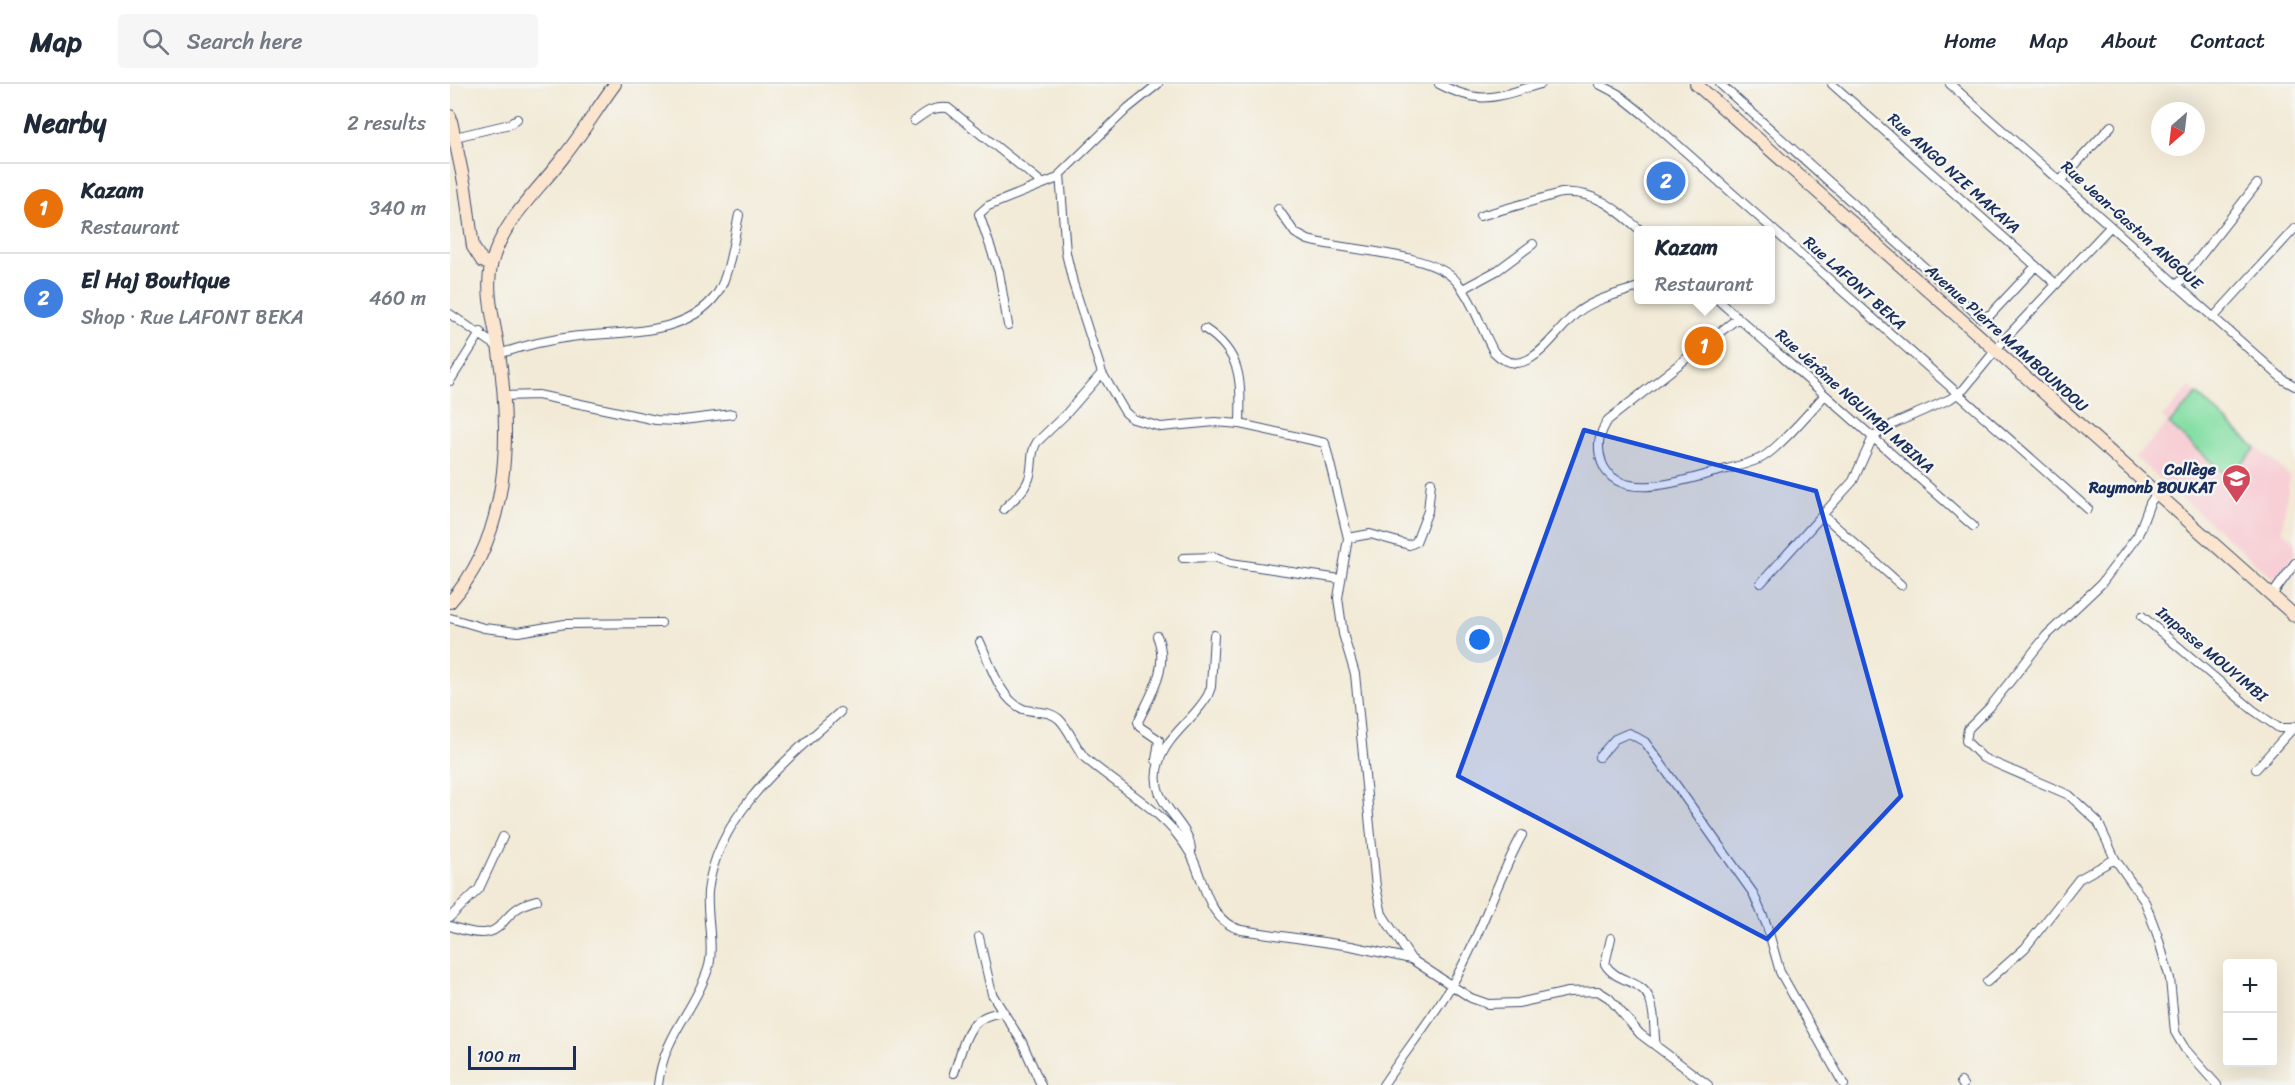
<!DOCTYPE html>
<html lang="en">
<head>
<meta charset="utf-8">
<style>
	:root { --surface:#fff; --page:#f6f6f7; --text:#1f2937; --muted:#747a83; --line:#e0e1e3; --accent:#d1495b }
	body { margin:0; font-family:Sriracha,sans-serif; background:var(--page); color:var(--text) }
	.controls { position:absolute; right:18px; bottom:18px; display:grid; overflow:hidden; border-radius:6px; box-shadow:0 6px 24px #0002 }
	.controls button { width:54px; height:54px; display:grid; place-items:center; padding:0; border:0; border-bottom:2px solid var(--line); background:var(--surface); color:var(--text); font:30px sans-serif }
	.compass { position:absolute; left:1701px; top:18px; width:54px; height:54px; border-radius:50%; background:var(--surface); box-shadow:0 6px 24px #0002; rotate:208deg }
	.scale { position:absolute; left:18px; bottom:15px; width:108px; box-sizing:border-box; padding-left:6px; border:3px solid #1b2f5e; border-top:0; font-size:16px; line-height:21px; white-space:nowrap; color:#1b2f5e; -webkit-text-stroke:4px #f6f6f2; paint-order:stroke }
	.you { position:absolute; left:1030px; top:556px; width:21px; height:21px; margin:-15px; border:4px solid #fff; border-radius:50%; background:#1a73e8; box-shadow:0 0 0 9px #1a73e833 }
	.badge { display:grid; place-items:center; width:39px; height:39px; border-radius:50%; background:var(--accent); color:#fff; font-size:20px; font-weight:700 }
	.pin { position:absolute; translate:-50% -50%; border:3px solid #fff; box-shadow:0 2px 6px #0006 }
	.popup { position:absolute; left:1184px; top:142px; width:141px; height:78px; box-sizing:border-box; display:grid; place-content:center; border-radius:6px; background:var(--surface); filter:drop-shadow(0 2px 4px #0005); font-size:20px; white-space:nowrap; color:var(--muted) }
	.popup b { font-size:22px; color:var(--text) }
	.popup::after { content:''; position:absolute; left:50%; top:100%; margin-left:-12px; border:12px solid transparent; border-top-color:var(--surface) }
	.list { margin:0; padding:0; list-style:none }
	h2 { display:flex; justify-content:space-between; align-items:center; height:78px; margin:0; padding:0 24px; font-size:26px }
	h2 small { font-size:20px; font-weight:400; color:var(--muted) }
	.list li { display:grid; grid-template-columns:39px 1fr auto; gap:18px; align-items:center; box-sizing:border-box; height:90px; padding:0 24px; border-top:2px solid var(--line) }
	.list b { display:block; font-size:22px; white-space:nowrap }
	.list p { margin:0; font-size:20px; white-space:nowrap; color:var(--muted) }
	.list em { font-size:20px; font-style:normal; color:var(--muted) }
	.icon { flex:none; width:33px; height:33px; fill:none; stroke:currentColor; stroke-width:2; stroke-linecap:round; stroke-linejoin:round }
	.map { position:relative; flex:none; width:1845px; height:1001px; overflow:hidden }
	header { display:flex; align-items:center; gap:36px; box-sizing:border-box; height:84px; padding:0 30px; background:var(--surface); border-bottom:2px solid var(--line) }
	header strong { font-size:28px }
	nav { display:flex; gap:33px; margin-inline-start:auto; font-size:21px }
	.search { width:420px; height:54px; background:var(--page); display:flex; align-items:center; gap:15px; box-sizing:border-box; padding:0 21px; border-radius:6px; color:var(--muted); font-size:22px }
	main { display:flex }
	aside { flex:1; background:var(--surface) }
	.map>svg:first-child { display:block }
	.built { fill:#f7cfd5 }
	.park { fill:#85dfa4; stroke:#508781; stroke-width:1.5 }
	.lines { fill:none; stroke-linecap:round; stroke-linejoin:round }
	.street-casing { stroke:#3b4b70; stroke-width:10 }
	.secondary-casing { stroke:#3b4b70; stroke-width:14 }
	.street { stroke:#fff; stroke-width:8 }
	.secondary { stroke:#fbe5cf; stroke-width:12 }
	.marked { fill:#1d4ed8; fill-opacity:0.2; stroke:#1d4ed8; stroke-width:4.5; stroke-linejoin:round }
	.labels { text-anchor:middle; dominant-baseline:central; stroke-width:5; stroke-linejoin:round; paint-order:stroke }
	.street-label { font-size:16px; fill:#1b2f5e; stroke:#f6f6f2 }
	.poi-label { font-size:16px; font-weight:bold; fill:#1b2f5e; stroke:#f6f6f2; text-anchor:end }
</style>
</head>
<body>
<header>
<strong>Map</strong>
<div class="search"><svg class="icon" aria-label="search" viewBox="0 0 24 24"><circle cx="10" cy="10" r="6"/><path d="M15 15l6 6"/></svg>Search here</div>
<nav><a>Home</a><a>Map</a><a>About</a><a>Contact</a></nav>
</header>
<main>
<aside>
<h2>Nearby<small>2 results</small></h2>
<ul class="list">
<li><span class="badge" style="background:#e8710a">1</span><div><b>Kazam</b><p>Restaurant</p></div><em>340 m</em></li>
<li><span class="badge" style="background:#3f7fe0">2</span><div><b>El Haj Boutique</b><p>Shop · Rue LAFONT BEKA</p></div><em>460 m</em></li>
</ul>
</aside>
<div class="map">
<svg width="1845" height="1001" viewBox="0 0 1845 1001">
	<rect width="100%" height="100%" fill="#f6f6f2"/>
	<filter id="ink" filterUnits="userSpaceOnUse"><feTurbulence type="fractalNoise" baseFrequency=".0167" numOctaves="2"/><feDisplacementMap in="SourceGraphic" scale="12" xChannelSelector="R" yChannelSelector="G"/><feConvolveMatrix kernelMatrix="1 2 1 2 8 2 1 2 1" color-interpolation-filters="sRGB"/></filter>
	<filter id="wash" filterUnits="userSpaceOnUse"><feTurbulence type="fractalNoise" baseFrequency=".008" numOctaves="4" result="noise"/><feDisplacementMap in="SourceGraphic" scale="24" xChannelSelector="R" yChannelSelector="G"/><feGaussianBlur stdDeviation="1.35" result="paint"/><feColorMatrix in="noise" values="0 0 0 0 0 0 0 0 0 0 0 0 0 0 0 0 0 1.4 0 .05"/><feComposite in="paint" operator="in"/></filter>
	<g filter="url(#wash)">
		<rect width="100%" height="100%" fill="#f2ead6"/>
		<path class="built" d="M 1740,303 L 1840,392 L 1832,446 L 1845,457 L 1845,470 L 1824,495 L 1686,374 L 1718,339 L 1712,334 Z"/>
		<path class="park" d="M 1747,310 L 1806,364 L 1779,394 L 1719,340 Z"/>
	</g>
	<g filter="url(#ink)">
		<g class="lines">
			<defs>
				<path id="street" d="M 708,0 L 678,24 L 610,90 L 616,169 L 623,199 L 652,289 L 675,328 L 683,335 L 711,343 L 765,338 L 790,340 L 875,359 L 898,454 L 888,514 L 893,550 L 905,590 L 926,803 L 932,830 L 961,875
					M 989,0 C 1034,23 1046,12 1091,0
					M 1149,0 L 1168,10 L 1193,30 L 1638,425
					M 1270,0 L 1531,234 L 1541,230 L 1586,182
					M 1382,0 L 1606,200
					M 1500,0 L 1834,296 L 1845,302
					M 464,37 C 476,28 483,22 498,24 L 592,99
					M 5,53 L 60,40 L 67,35
					M 1610,97 L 1661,42
					M 828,125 L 845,149 L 858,156 C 896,167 983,168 1007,198 C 1024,218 1031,245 1044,268 C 1077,302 1104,247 1128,228 C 1145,215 1168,210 1188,203
					M 1030,132 L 1111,109 C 1145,106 1166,125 1190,146
					M 1727,202 L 1807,100
					M 1013,205 L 1048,186 L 1083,160
					M 1268,216 L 1523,442
					M 0,230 L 48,263
					M 1288,234 L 1158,336 C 1149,350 1146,362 1152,379 C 1168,420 1235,396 1265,388 C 1280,384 1295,381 1309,375 C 1325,369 1361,326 1375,311
					M 1763,234 L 1845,144
					M 558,241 L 549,188 L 529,130 L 538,122 L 608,94
					M 755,245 C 793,270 791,298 790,340
					M 49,270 C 73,262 96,256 121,253 C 168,247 235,254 267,210 C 279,193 284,153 289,131
					M 0,297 L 31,248
					M 53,312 L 88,311 L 206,336 L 225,337 L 282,330
					M 1707,409 L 1700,419 L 1688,451 L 1651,500 L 1596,552 L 1539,624 L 1518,645 L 1516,657 L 1533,674 L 1619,711 L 1648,738 L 1665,775 L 1695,818 L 1707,850 L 1720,895 L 1725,948 L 1735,965 L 1767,1001
					M 554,425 C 564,415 577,405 580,391 C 583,380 580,368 587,358 L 616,330 L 652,289
					M 1373,431 L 1451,501
					M 898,454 L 920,450 L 959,461 L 966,458 L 978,427 L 981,398
					M 733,474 L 765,473 L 781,479 L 890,495
					M 1311,499 L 1403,397 L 1423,353 L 1443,340 L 1500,315 L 1514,305 L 1554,256 L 1660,143
					M 1822,511 L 1845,479
					M 1692,532 L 1803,626 L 1829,644 L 1843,644
					M 0,534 L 34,544 L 68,548 L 115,540 L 211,539
					M 530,558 C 540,579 550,616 573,625 C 585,629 599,626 609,635 C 620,646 625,663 635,674 C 670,704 717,728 740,769 C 755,796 756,836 791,846 L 901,862 L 961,875 L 1021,914 L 1038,920 L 1068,919 L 1118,908 L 1148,907 L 1159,914 L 1190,950 L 1258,1001
					M 1149,673 L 1165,655 L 1179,649 L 1195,658 L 1209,677 L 1303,809 L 1317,842 L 1330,888 L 1394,1001
					M 706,676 L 709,656 L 690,643 L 688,638 C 701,610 720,583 707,552
					M 1806,685 L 1845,642
					M 741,770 C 743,736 695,722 709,678 C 717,651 745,635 758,611 L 761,603 L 764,551
					M 0,833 L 29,805 L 53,753
					M 0,842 C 63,865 42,826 87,816
					M 529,853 L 542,910 L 572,958 L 591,1001
					M 1161,854 L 1155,880 C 1166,899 1191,895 1199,914 C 1206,929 1203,946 1206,962
					M 1537,898 L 1575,864 L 1629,795 L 1665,775
					M 504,989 C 515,958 516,931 554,928
					M 1511,998 L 1513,1001
					M 208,1001 C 214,950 244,928 258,885 C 265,865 256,831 258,807 C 267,731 336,676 390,628
					M 933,1001 C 955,968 981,936 1001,902 C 1030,854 1045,800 1072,751"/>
				<path id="secondary" d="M 1246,0 L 1845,532
					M 0,32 L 15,103 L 23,163 L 32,177 L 41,181
					M 0,518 C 60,451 61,353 49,268 C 45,240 34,207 42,178 C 53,136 90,105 115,71 C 133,48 148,23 165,0"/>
			</defs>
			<use href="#street" class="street-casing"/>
			<use href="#secondary" class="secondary-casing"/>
			<use href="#street" class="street"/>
			<use href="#secondary" class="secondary"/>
		</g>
	</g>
	<path class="marked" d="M 1134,346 L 1366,407 L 1451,712 L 1317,855 L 1008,692 Z"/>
	<defs>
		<symbol id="school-pin" viewBox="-11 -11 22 30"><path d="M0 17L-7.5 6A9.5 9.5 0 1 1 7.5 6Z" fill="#d1495b" stroke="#f6f6f2"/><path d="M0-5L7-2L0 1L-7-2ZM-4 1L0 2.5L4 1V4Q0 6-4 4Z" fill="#fff"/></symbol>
	</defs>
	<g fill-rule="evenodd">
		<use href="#school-pin" x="1770" y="378" width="33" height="45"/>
	</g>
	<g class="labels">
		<g class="street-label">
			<text transform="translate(1504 89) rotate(42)">Rue ANGO NZE MAKAYA</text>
			<text transform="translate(1682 141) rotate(42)">Rue Jean-Gaston ANGOUE</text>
			<text transform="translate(1405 199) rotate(42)">Rue LAFONT BEKA</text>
			<text transform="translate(1557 254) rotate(42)">Avenue Pierre MAMBOUNDOU</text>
			<text transform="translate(1405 317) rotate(42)">Rue Jérôme NGUIMBI MBINA</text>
			<text transform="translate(1762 570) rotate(40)">Impasse MOUYIMBI</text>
		</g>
		<g class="poi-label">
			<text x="1766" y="385">Collège<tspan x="1766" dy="18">Raymonb BOUKAT</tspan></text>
		</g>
	</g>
</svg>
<div class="controls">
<button>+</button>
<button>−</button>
</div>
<svg class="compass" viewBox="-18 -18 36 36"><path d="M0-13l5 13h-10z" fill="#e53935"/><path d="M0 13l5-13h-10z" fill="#747a83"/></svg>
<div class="scale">100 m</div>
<div class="you"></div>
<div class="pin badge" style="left:1254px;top:262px;background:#e8710a">1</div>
<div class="popup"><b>Kazam</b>Restaurant</div>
<div class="pin badge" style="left:1216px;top:97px;background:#3f7fe0">2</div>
</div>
</main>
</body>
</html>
